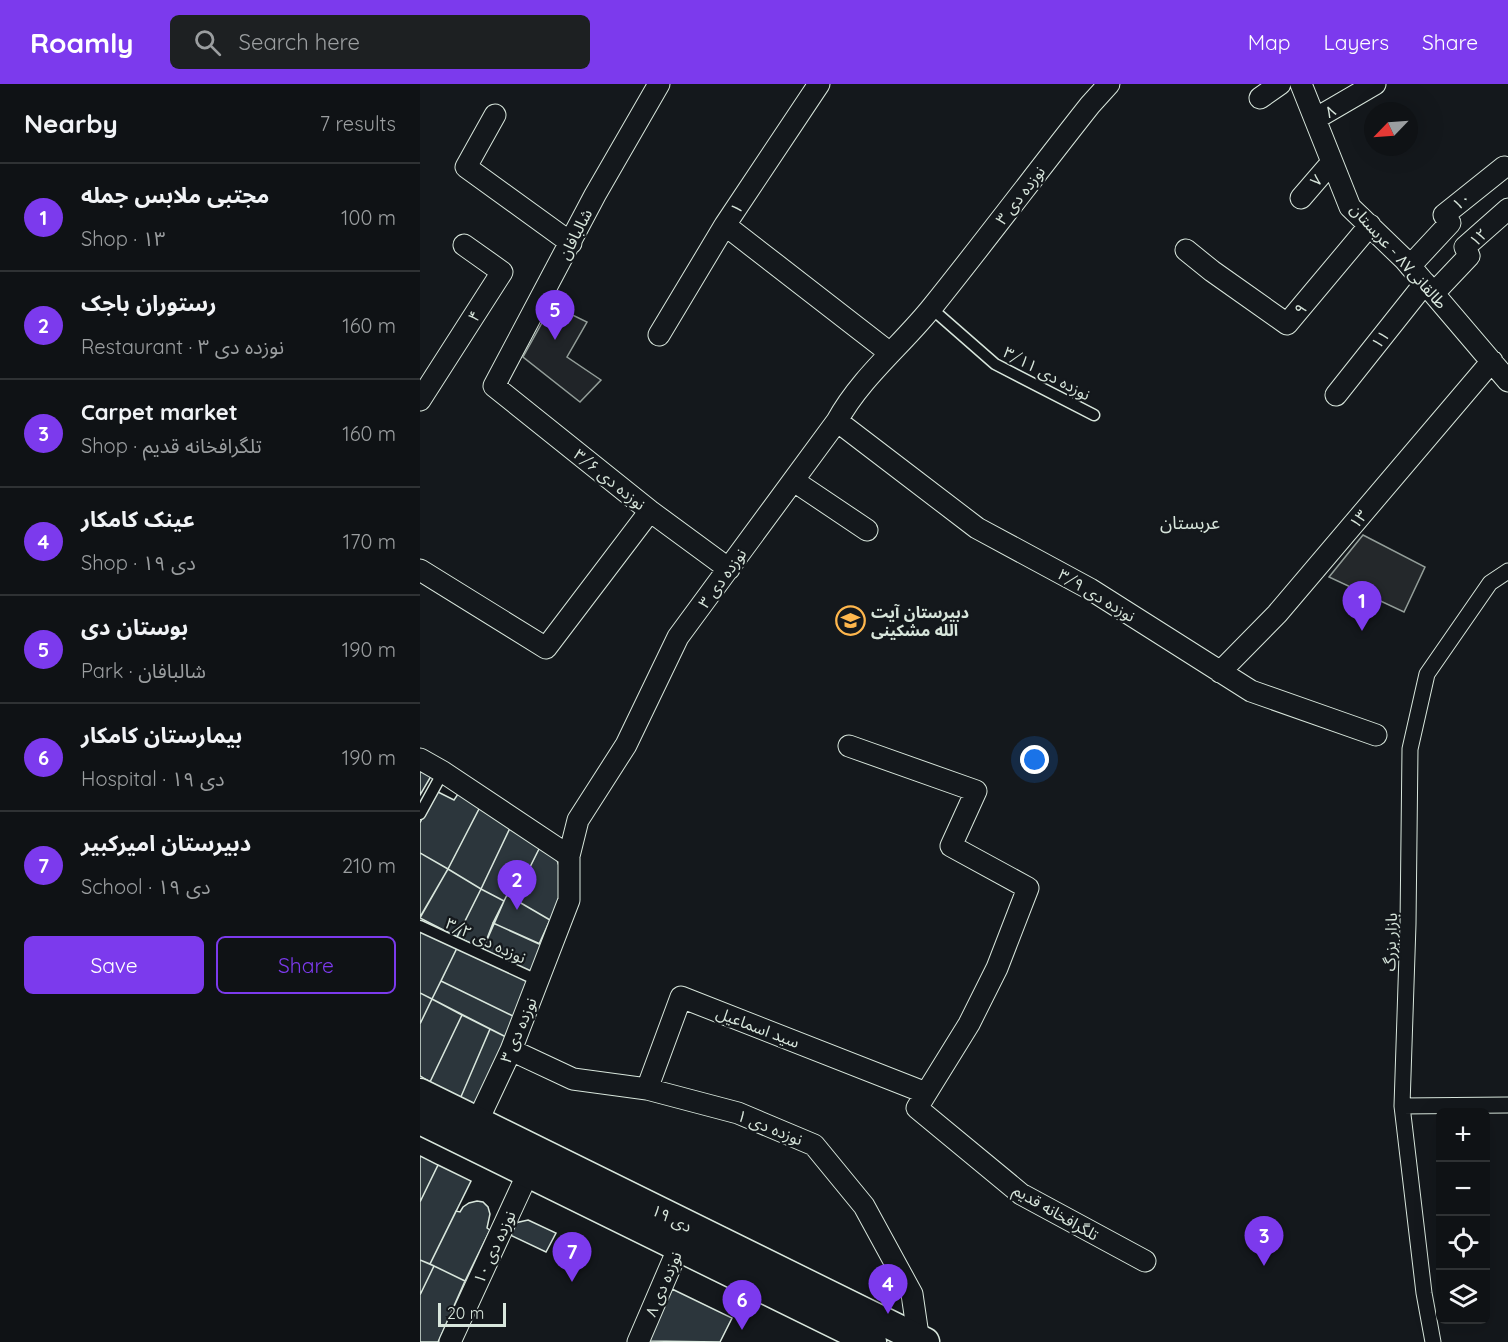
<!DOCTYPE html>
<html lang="en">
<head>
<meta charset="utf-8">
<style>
	:root { --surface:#0f1215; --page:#1d2022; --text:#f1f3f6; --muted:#9b9ea0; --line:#2f3234; --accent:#7c3aed }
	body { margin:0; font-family:Quicksand,"Noto Sans Arabic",sans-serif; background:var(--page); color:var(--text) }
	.controls { position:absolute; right:18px; bottom:18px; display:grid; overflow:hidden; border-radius:9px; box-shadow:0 6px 24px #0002 }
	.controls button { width:54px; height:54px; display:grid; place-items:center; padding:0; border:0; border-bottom:2px solid var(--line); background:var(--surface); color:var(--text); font:30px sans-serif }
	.compass { position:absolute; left:944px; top:18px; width:54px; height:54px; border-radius:50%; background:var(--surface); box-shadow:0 6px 24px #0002; rotate:245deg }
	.scale { position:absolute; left:18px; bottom:15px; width:68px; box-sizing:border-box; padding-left:6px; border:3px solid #d8e6dc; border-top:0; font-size:16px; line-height:21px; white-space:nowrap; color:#d8e6dc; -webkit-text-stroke:4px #14181c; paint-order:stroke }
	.you { position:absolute; left:615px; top:676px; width:21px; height:21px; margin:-15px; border:4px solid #fff; border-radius:50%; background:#1a73e8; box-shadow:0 0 0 9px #1a73e833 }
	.badge { display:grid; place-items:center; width:39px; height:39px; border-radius:50%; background:var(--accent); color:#fff; font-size:20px; font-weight:700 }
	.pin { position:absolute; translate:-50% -50px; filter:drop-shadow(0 2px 3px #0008) }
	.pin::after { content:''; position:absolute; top:32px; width:21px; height:18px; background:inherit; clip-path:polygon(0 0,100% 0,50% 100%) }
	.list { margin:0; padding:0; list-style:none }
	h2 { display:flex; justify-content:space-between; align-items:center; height:78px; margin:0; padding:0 24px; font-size:26px }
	h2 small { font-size:20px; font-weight:400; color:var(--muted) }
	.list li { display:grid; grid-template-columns:39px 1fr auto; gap:18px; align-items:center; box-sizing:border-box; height:108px; padding:0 24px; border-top:2px solid var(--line) }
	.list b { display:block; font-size:22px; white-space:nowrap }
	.list p { margin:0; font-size:20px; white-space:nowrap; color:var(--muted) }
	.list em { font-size:20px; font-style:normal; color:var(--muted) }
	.actions { display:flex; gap:12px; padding:18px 24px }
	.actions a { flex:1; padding:14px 0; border:2px solid var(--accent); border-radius:9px; text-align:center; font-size:21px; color:var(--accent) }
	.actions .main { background:var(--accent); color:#fff }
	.icon { flex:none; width:33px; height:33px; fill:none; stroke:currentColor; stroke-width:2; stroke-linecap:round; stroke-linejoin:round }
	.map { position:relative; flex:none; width:1088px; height:1258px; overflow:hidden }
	header { display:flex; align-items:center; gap:36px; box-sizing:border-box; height:84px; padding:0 30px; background:var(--accent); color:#fff }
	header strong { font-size:28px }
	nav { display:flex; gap:33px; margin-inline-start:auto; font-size:21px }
	.search { width:420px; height:54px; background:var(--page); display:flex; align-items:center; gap:15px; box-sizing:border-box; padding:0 21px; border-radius:9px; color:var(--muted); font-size:22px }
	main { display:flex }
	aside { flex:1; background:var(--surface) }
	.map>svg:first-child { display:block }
	.green { fill:#202428; stroke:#939e99; stroke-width:1.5 }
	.parking { fill:#24282b; stroke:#939e99; stroke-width:1.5 }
	.building { fill:#2c363c; stroke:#d8e6dc; stroke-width:1.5 }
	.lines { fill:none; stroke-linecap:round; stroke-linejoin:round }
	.service-casing { stroke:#d8e6dc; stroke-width:13 }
	.pedestrian-casing { stroke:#d8e6dc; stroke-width:17 }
	.minor-casing { stroke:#d8e6dc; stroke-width:23 }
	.secondary-casing { stroke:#d8e6dc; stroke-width:31 }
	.service { stroke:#14181c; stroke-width:10 }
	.pedestrian { stroke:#14181c; stroke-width:15 }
	.minor { stroke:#14181c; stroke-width:21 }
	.secondary { stroke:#14181c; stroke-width:28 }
	.labels { text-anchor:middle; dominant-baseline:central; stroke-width:4.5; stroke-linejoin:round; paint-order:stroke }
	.street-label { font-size:16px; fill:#d8e6dc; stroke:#14181c }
	.poi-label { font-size:16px; font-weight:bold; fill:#d8e6dc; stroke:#14181c; text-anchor:start }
	.neighbourhood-label { font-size:18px; fill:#d8e6dc; stroke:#14181c }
</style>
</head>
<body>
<header>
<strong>Roamly</strong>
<div class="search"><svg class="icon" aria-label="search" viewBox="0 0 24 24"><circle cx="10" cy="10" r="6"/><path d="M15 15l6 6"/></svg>Search here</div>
<nav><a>Map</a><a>Layers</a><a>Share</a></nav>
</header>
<main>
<aside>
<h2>Nearby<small>7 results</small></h2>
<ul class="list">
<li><span class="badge">1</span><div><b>مجتبى ملابس جمله</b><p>Shop · ۱۳</p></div><em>100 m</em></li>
<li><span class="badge">2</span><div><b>رستوران باجک</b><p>Restaurant · نوزده دی ۳</p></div><em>160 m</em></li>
<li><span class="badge">3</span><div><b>Carpet market</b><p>Shop · تلگرافخانه قدیم</p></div><em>160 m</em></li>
<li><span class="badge">4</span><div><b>عینک کامکار</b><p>Shop · ۱۹ دی</p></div><em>170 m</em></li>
<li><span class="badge">5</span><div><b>بوستان دی</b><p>Park · شالبافان</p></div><em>190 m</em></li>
<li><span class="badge">6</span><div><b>بیمارستان کامکار</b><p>Hospital · ۱۹ دی</p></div><em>190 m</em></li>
<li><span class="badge">7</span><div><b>دبیرستان امیرکبیر</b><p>School · ۱۹ دی</p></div><em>210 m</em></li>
</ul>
<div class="actions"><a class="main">Save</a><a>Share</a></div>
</aside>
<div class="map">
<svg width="1088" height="1258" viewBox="0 0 1088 1258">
	<rect width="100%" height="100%" fill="#14181c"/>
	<path class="green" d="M 132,221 L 167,238 L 147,273 L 181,296 L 160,318 L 103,273 Z"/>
	<path class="parking" d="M 943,451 L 1005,483 L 984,528 L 909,493 Z"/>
	<path class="building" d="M 0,675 L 17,682 L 0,711 Z
		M 14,706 L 34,716 L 38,710 L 60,723 L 28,785 L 0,769 L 0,739 Z
		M 60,723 L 91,742 L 61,805 L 28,785 Z
		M 91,742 L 121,761 L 94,815 L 87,811 L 84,817 L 61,805 Z
		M 121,761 L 135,770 L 139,782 L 140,818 L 130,836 L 94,815 Z
		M 0,769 L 28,785 L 0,833 Z
		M 28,785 L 61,805 L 37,853 L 0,834 Z
		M 61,805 L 84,817 L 63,865 L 37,853 Z
		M 87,811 L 130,836 L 119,860 L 73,839 Z
		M 73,839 L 125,862 L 111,889 L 63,865 Z
		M 0,845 L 37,864 L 12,915 L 0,909 Z
		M 37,864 L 107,896 L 95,933 L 21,897 Z
		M 21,897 L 95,933 L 86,953 L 12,915 Z
		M 0,909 L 12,915 L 0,940 Z
		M 12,915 L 42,931 L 10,998 L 0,992 L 0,940 Z
		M 42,931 L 70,945 L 40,1015 L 10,998 Z
		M 70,945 L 86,953 L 55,1021 L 40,1015 Z
		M 0,1072 L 18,1081 L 0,1118 Z
		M 18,1081 L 51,1097 L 10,1180 L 0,1176 L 0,1118 Z
		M 57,1117 L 63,1118 L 68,1123 L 70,1130 L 67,1144 L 70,1146 L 45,1197 L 10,1180 L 36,1127 L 40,1128 L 43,1123 L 49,1119 Z
		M 108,1136 L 136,1149 L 126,1168 L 90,1151 L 95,1139 Z
		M 0,1176 L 14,1182 L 0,1211 Z
		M 14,1182 L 45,1197 L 18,1258 L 0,1258 L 0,1211 Z
		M 252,1205 L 312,1234 L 300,1258 L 228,1257 Z"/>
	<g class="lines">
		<defs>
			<path id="service" d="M 511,224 L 575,280 L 674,331
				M 0,730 L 23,688
				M 0,842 L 119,897"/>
			<path id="pedestrian" d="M 982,1022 L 1088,1021
				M 1013,1258 L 1004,1209 L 982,1022 L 988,840 L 990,665 L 1007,590 L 1070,499 L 1088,487"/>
			<path id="minor" d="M 239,0 L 175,111 L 74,302 L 230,427 L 309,485
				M 881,0 L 930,123 L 985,176 L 1088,297
				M 840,14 L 860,0
				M 75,31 L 46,83 L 151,159
				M 895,35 L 955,0
				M 881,114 L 912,78
				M 305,141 L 470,269
				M 766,166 L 792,187 L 867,240 L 950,141
				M 990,182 L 1030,139 L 1024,131 L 1084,83
				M 1014,209 L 1049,172 L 1045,163 L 1088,125
				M 239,251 L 305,141 L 399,0
				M 916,311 L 1005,199
				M 0,316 L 82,188 L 44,161
				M 417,337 L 557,444 L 670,505 L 831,607 L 956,651
				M 374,397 L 447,446
				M 0,486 L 126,564 L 230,427
				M 800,588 L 857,530 L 1072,277
				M 429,662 L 556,707 L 531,762 L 608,804 L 577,884 L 549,940 L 497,1024 L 601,1110 L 725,1177
				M 0,675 L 23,688 L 149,772
				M 91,966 L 153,995 L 227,1005 L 318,1029 L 394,1061 L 444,1122 L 492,1210 L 499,1258
				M 227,1005 L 261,913 L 506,1009
				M 51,1051 L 91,966 L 149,816 L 149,772 L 158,736 L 206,661 L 258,553 L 417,337 C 441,293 482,261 513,222 C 566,156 617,88 670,21 L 689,0
				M 30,1258 L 114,1076
				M 218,1258 L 264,1151"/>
			<path id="secondary" d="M 0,1009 L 505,1258
				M 0,1036 L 452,1258"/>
		</defs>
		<use href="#service" class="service-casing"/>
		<use href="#pedestrian" class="pedestrian-casing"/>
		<use href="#minor" class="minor-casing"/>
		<use href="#secondary" class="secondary-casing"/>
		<use href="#service" class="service"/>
		<use href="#pedestrian" class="pedestrian"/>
		<use href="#minor" class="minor"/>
		<use href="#secondary" class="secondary"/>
	</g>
	<defs>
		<symbol id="school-ring" viewBox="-11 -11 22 22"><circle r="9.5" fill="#14181c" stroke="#ffb74d" stroke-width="1.5"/><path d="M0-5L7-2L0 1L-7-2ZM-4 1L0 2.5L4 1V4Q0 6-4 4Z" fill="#ffb74d"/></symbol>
	</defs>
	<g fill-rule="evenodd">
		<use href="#school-ring" x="414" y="520" width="33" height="33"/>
	</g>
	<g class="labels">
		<g class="street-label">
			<text transform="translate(910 27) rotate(-30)">۸</text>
			<text transform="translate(896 96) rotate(-49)">۷</text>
			<text transform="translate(600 111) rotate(-52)">نوزده دی ۳</text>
			<text transform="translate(1041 117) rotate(-38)">۱۰</text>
			<text transform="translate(316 124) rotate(-56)">۱</text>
			<text transform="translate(155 150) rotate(-63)">شالبافان</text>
			<text transform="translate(1058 153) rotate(-43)">۱۲</text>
			<text transform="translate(979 172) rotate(48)">طالقانی۸۷ - عربستان</text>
			<text transform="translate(880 225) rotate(-50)">۹</text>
			<text transform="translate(54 232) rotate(-57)">۴</text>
			<text transform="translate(960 255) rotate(-52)">۱۱</text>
			<text transform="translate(627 289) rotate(28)">نوزده دی ۳/۱۱</text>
			<text transform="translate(190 395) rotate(39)">نوزده دی ۳/۶</text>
			<text transform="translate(938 435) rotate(-50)">۱۳</text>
			<text transform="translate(302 494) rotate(-54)">نوزده دی ۳</text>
			<text transform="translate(677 511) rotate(31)">نوزده دی ۳/۹</text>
			<text transform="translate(66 856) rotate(25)">نوزده دی ۳/۲</text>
			<text transform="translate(970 858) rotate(-88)">بازار بزرگ</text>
			<text transform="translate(338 943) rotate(21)">سید اسماعیل</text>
			<text transform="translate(98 946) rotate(-67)">نوزده دی ۳</text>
			<text transform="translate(350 1043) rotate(22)">نوزده دی ۱</text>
			<text transform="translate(636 1128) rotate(30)">تلگرافخانه قدیم</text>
			<text transform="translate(252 1134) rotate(26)">۱۹ دی</text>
			<text transform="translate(74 1163) rotate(-65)">نوزده دی ۱۰</text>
			<text transform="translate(243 1200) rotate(-67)">نوزده دی ۸</text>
		</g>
		<g class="poi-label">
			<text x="451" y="528">دبیرستان آیت<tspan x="451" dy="18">الله مشکینی</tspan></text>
		</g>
		<g class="neighbourhood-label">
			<text x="770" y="438">عربستان</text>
		</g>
	</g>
</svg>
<div class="controls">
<button>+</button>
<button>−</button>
<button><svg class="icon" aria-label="locate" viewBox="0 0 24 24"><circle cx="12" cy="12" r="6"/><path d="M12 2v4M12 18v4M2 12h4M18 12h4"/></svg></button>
<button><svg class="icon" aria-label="layers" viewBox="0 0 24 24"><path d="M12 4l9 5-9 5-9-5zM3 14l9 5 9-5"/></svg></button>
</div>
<svg class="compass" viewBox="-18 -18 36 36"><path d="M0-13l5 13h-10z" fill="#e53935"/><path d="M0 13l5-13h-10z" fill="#9b9ea0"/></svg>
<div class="scale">20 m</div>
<div class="you"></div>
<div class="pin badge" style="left:942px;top:547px">1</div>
<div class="pin badge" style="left:97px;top:826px">2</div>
<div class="pin badge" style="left:844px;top:1182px">3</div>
<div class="pin badge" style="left:468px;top:1230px">4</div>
<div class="pin badge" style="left:135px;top:256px">5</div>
<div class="pin badge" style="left:322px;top:1246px">6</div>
<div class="pin badge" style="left:152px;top:1198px">7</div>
</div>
</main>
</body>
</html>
